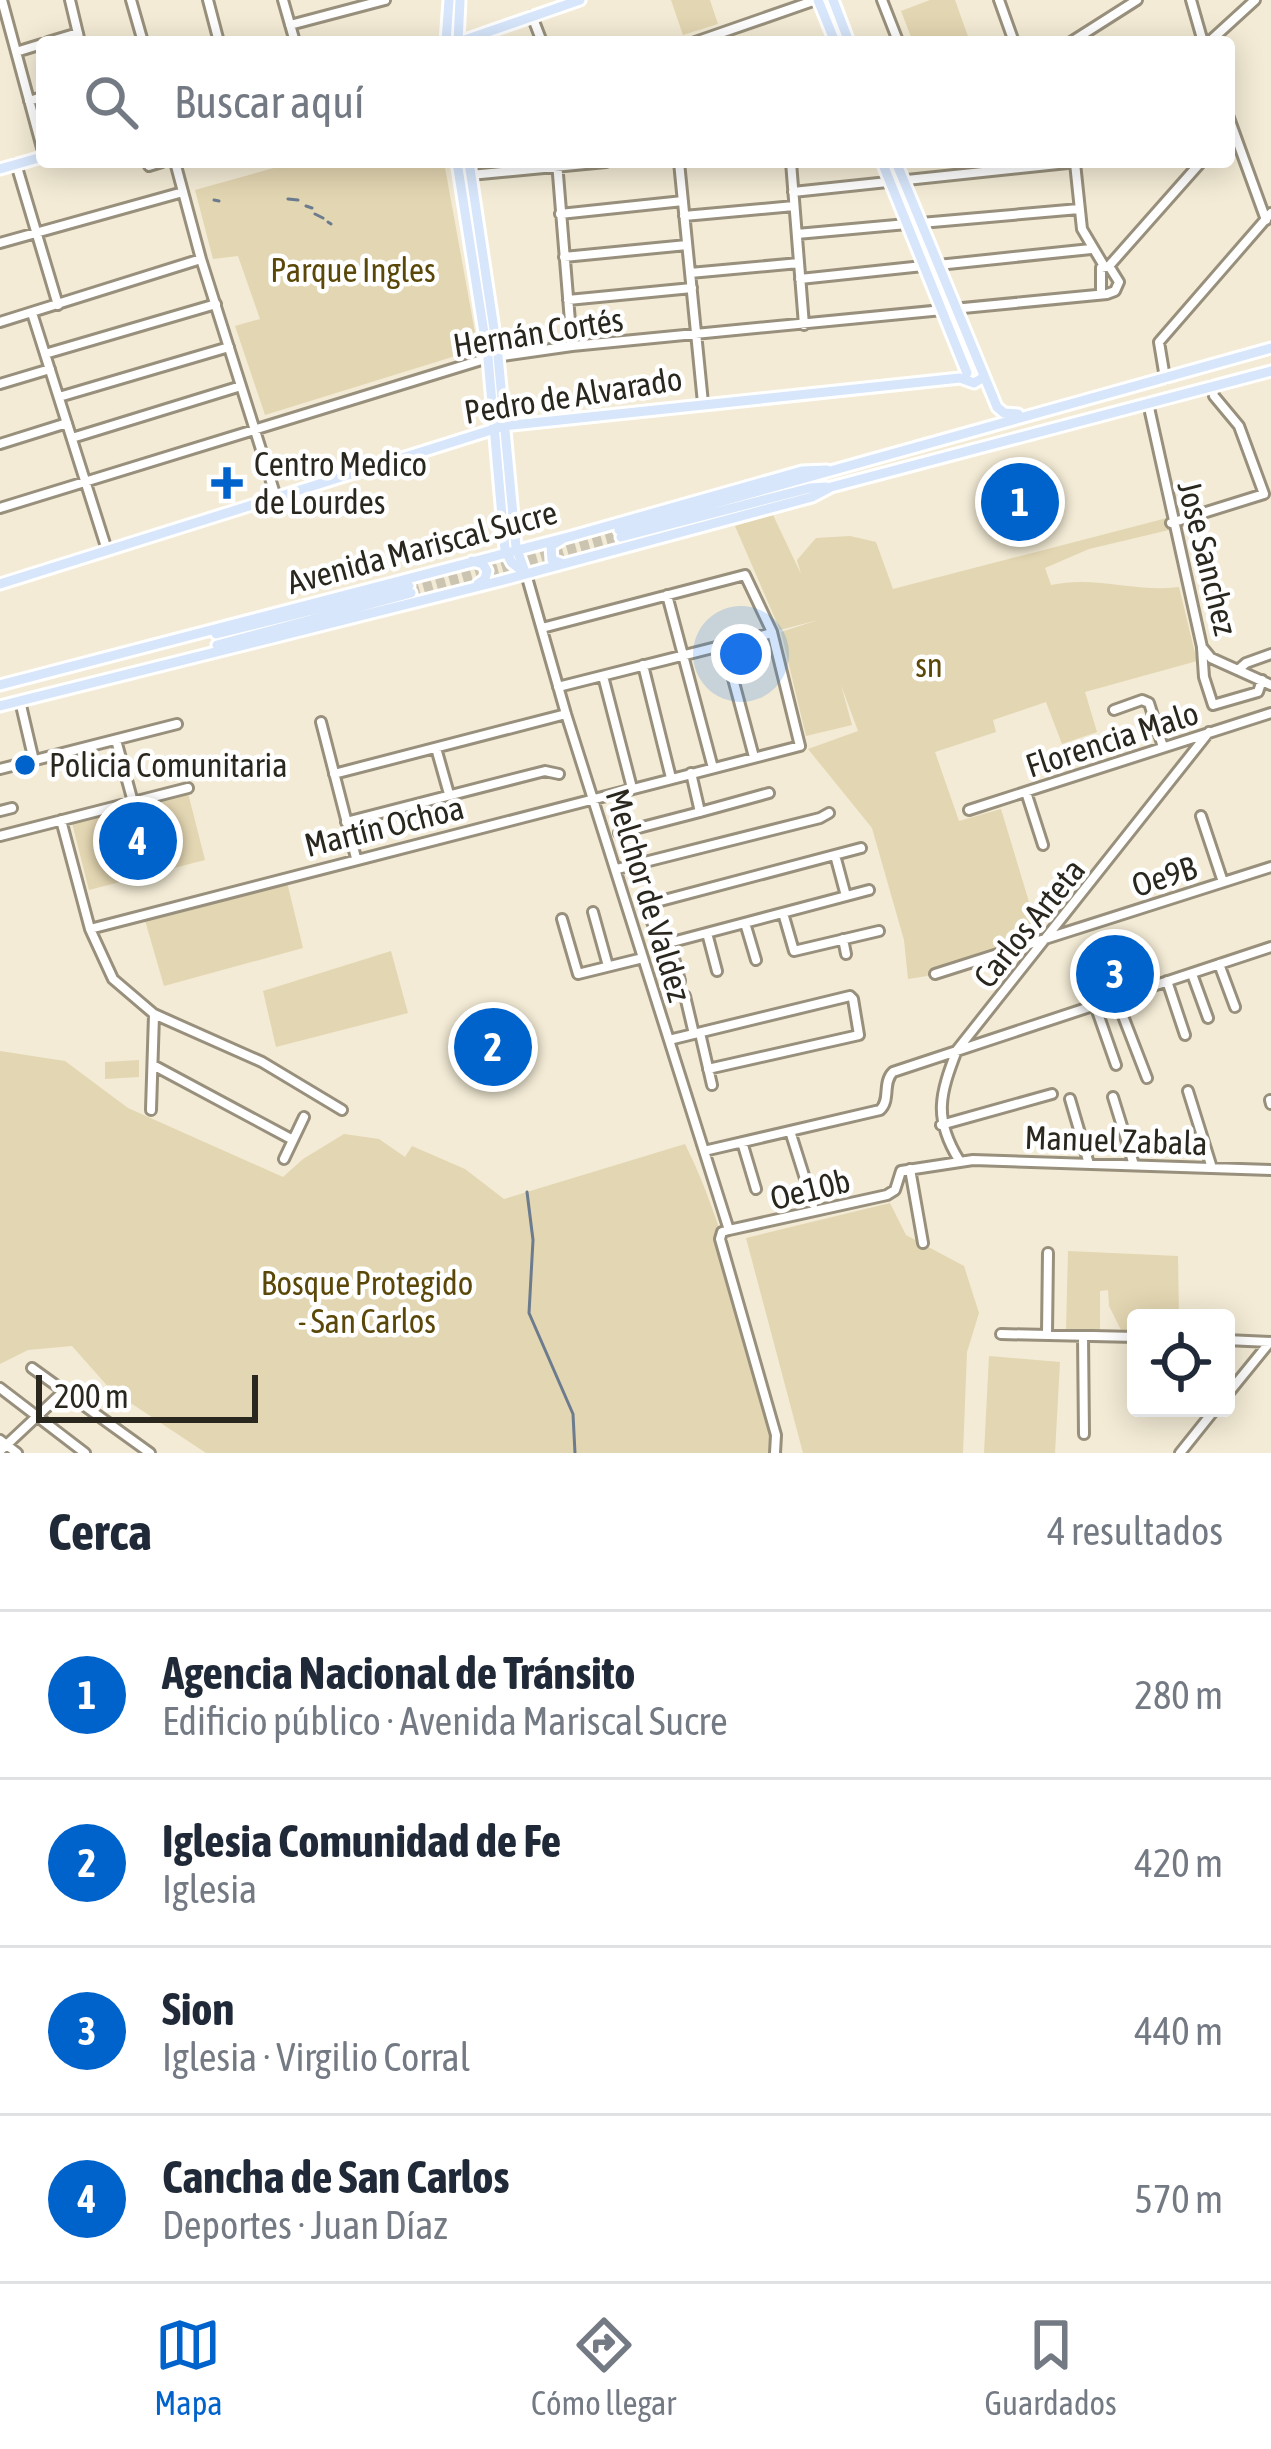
<!DOCTYPE html>
<html lang="es">
<head>
<meta charset="utf-8">
<style>
	:root { --surface:#fff; --page:#f2f2f3; --text:#1f2937; --muted:#747a83; --line:#e0e1e3; --accent:#0062cb }
	body { margin:0; font-family:"Asap Condensed",sans-serif; background:var(--page); color:var(--text) }
	.controls { position:absolute; right:36px; bottom:36px; display:grid; overflow:hidden; border-radius:12px; box-shadow:0 6px 30px #0003 }
	.controls button { width:108px; height:108px; display:grid; place-items:center; padding:0; border:0; border-bottom:3px solid var(--line); background:var(--surface); color:var(--text); font:60px sans-serif }
	.scale { position:absolute; left:36px; bottom:30px; width:222px; box-sizing:border-box; padding-left:12px; border:6px solid #2a271f; border-top:0; font-size:33px; line-height:42px; white-space:nowrap; color:#2a271f; -webkit-text-stroke:9px #fff; paint-order:stroke }
	.you { position:absolute; left:741px; top:654px; width:42px; height:42px; margin:-30px; border:9px solid #fff; border-radius:50%; background:#1a73e8; box-shadow:0 0 0 18px #1a73e833 }
	.badge { display:grid; place-items:center; width:78px; height:78px; border-radius:50%; background:var(--accent); color:#fff; font-size:39px; font-weight:700 }
	.pin { position:absolute; translate:-50% -50%; border:6px solid #fff; box-shadow:0 3px 12px #0006 }
	.list { margin:0; padding:0; list-style:none }
	h2 { display:flex; justify-content:space-between; align-items:center; height:156px; margin:0; padding:0 48px; font-size:51px }
	h2 small { font-size:39px; font-weight:400; color:var(--muted) }
	.list li { display:grid; grid-template-columns:78px 1fr auto; gap:36px; align-items:center; box-sizing:border-box; height:168px; padding:0 48px; border-top:3px solid var(--line) }
	.list b { display:block; font-size:45px; white-space:nowrap }
	.list p { margin:0; font-size:39px; white-space:nowrap; color:var(--muted) }
	.list em { font-size:39px; font-style:normal; color:var(--muted) }
	.icon { flex:none; width:66px; height:66px; fill:none; stroke:currentColor; stroke-width:2; stroke-linecap:round; stroke-linejoin:round }
	.map { position:relative; flex:none; width:1271px; height:1453px; overflow:hidden }
	.search { position:absolute; background:var(--surface); box-shadow:0 6px 30px #0003; left:36px; right:36px; top:36px; height:132px; display:flex; align-items:center; gap:30px; box-sizing:border-box; padding:0 42px; border-radius:12px; color:var(--muted); font-size:45px }
	.sheet { height:828px; background:var(--surface) }
	nav { display:flex; justify-content:space-around; align-items:center; box-sizing:border-box; height:168px; border-top:3px solid var(--line); background:var(--surface); font-size:33px; color:var(--muted) }
	nav a { display:grid; justify-items:center; gap:6px }
	nav .on { color:var(--accent) }
	.map>svg:first-child { display:block }
	.green { fill:#e3d6b2 }
	.lines { fill:none; stroke-linecap:round; stroke-linejoin:round }
	.stream { stroke:#6c7b8d; stroke-width:3 }
	.major-tunnel { stroke:#cbc4b1; stroke-width:9; stroke-dasharray:9 4.5; stroke-linecap:butt }
	.minor-casing { stroke:#98907c; stroke-width:14 }
	.major-casing { stroke:#fff; stroke-width:15 }
	.minor { stroke:#fff; stroke-width:8 }
	.major { stroke:#d7e6fb; stroke-width:9 }
	.poi-dot { fill:#0062cb; stroke:#fff; stroke-width:4.5 }
	.labels { text-anchor:middle; dominant-baseline:central; stroke-width:9; stroke-linejoin:round; paint-order:stroke }
	.park-label { font-size:33px; fill:#5b4808; stroke:#fff }
	.street-label { font-size:33px; fill:#2a271f; stroke:#fff }
	.poi-label { font-size:33px; fill:#2a271f; stroke:#fff; text-anchor:start }
</style>
</head>
<body>
<div class="map">
<svg width="1271" height="1453" viewBox="0 0 1271 1453">
	<rect width="100%" height="100%" fill="#f3ebd5"/>
	<path class="green" d="M 671,0 L 710,0 L 718,24 L 683,35 Z
		M 930,0 L 955,0 L 970,42 L 913,42 L 901,11 Z
		M 295,162 L 444,162 L 478,349 L 265,415 L 235,326 L 260,319 L 238,256 L 213,259 L 195,190 Z
		M 773,515 L 801,574 L 797,560 L 816,538 L 850,536 L 876,542 L 893,589 L 1167,518 L 1169,530 L 1089,549 L 1045,568 L 1051,585 C 1096,575 1136,593 1179,587 L 1197,661 L 1085,692 L 1097,732 L 1062,744 L 1046,702 L 993,720 L 996,732 L 935,752 L 959,821 L 1001,809 L 1039,935 L 940,966 L 927,976 L 908,979 L 904,940 L 872,828 L 808,749 L 858,731 L 841,685 L 852,725 L 806,736 L 781,632 L 818,620 L 780,630 L 735,526 Z
		M 188,793 L 205,860 L 89,890 L 72,823 Z
		M 286,878 L 303,948 L 164,986 L 144,917 Z
		M 391,951 L 408,1013 L 276,1047 L 263,991 Z
		M 0,1051 L 65,1061 L 128,1108 L 283,1177 L 303,1159 L 344,1134 L 379,1139 L 405,1157 L 412,1146 L 465,1169 L 504,1199 L 685,1144 C 733,1240 749,1350 780,1453 L 206,1453 L 111,1390 L 72,1346 L 28,1350 L 0,1364 Z
		M 139,1060 L 139,1077 L 105,1079 L 105,1062 Z
		M 890,1203 L 906,1235 L 964,1266 L 979,1313 L 967,1352 L 963,1453 L 803,1453 L 746,1238 Z
		M 1068,1251 L 1178,1256 L 1179,1318 L 1136,1318 L 1136,1334 L 1123,1334 L 1109,1306 L 1108,1290 L 1100,1291 L 1100,1333 L 1066,1331 Z
		M 989,1356 L 1060,1362 L 1055,1453 L 984,1453 Z"/>
	<g class="lines">
		<path class="stream" d="M 288,199 L 298,200
			M 214,200 L 219,201
			M 306,206 L 312,208
			M 315,214 L 323,218
			M 328,222 L 331,224
			M 527,1192 L 533,1240 L 529,1313 L 573,1414 L 575,1453"/>
		<path class="major-tunnel" d="M 409,586 L 619,530
			M 411,593 L 621,537"/>
		<defs>
			<path id="minor" d="M 2,0 L 42,148
				M 70,0 L 80,42
				M 131,0 L 143,42
				M 208,0 L 219,42
				M 283,0 L 295,42
				M 882,0 L 898,41
				M 999,0 L 1014,42
				M 1191,0 L 1203,42
				M 532,16 L 542,42
				M 290,25 L 385,0
				M 48,42 L 78,33
				M 695,42 L 816,0
				M 1071,42 L 1137,0
				M 1209,42 L 1255,0
				M 16,52 L 42,44
				M 29,101 L 42,97
				M 1229,118 L 1266,220
				M 175,162 L 201,259 L 276,497
				M 557,162 L 572,346
				M 679,162 L 703,403
				M 791,162 L 804,325
				M 1075,163 L 1082,229 L 1104,266
				M 16,164 L 58,305
				M 149,166 L 162,162
				M 470,175 L 606,162
				M 793,192 L 1077,162
				M 560,214 L 683,201
				M 684,216 L 794,206
				M 921,223 L 1079,209
				M 797,234 L 907,224
				M 0,243 L 183,192
				M 564,257 L 687,245
				M 938,265 L 1091,249
				M 690,273 L 799,263
				M 800,279 L 923,266
				M 1101,292 L 1101,268 L 1109,266 L 1201,162
				M 568,300 L 692,288
				M 32,313 L 107,550
				M 0,322 L 201,259
				M 45,354 L 216,304
				M 1165,378 L 1159,342 L 1271,213
				M 0,384 L 50,369
				M 59,397 L 229,347
				M 1148,403 L 1202,647 L 1211,658 L 1271,685
				M 72,438 L 241,386
				M 0,444 L 67,423
				M 0,508 L 488,358 L 572,346 L 1107,294 L 1115,291 L 1119,282 L 1109,266
				M 1171,523 L 1264,494 L 1239,426 L 1214,396 L 1212,386
				M 526,574 L 566,714 L 729,1230
				M 667,595 L 713,768
				M 724,645 L 754,757
				M 1202,648 L 1204,677 L 1213,705 L 1258,692 L 1262,680
				M 643,665 L 671,778
				M 1238,670 L 1246,663 L 1271,654
				M 603,676 L 632,788
				M 558,687 L 772,633
				M 20,701 L 34,761
				M 1114,710 L 1142,700 L 1149,703 L 1163,747
				M 321,722 L 356,858
				M 116,740 L 133,802
				M 436,748 L 449,794
				M 0,769 L 177,724
				M 691,773 L 700,812 L 769,793
				M 334,774 L 566,714
				M 1026,792 L 1043,845
				M 969,810 L 1271,713
				M 0,811 L 12,808
				M 1201,816 L 1223,882
				M 61,820 L 90,929 L 113,979 L 154,1014 L 262,1062 L 342,1110
				M 346,822 L 545,771 L 559,774
				M 619,833 L 700,812
				M 0,836 L 188,788
				M 861,848 L 649,904 L 647,909 L 661,945 L 869,890
				M 835,855 L 846,896
				M 617,869 L 820,818 L 829,813
				M 593,912 L 608,966
				M 783,913 L 794,951 L 879,931
				M 562,919 L 578,974 L 643,958
				M 745,923 L 756,960
				M 90,929 L 800,746 L 772,632 L 745,575 L 542,628
				M 707,933 L 717,971
				M 843,939 L 846,954
				M 670,943 L 680,981
				M 1219,964 L 1235,1007
				M 935,974 L 1271,867
				M 1192,974 L 1208,1018
				M 1167,981 L 1185,1035
				M 685,996 L 694,1034
				M 1116,998 L 1147,1078
				M 1095,1005 L 1116,1065
				M 700,1033 L 712,1085
				M 669,1040 L 850,996 L 853,999 L 859,1035 L 708,1069
				M 153,1065 L 293,1140
				M 1188,1091 L 1212,1168
				M 1113,1097 L 1134,1165
				M 1070,1099 L 1089,1164
				M 1270,1100 L 1271,1104
				M 151,1110 L 154,1015
				M 941,1125 L 1052,1094
				M 790,1131 L 813,1204
				M 742,1142 L 756,1189
				M 704,1151 L 880,1110 C 891,1100 882,1083 893,1072 L 1271,947
				M 284,1159 L 304,1117
				M 959,1160 C 933,1118 940,1094 957,1050 L 1209,732
				M 910,1169 L 923,1243
				M 729,1230 L 887,1195 L 895,1190 L 901,1171 L 973,1160 L 1271,1170
				M 729,1230 L 722,1232 L 720,1239 L 776,1435 L 775,1453
				M 1001,1334 L 1136,1337
				M 1047,1334 L 1048,1253
				M 1083,1336 L 1084,1434
				M 1226,1340 L 1270,1342
				M 32,1368 L 150,1453
				M 0,1388 L 85,1453
				M 1226,1396 L 1270,1342
				M 0,1440 L 17,1453
				M 0,1451 L 64,1391
				M 1180,1453 L 1216,1408"/>
			<path id="major" d="M 818,0 L 835,42
				M 833,0 L 849,42
				M 446,42 L 449,0
				M 458,42 L 460,0
				M 459,42 L 580,0
				M 457,162 L 488,358 L 505,550 L 512,563 L 526,574
				M 469,162 L 498,356 L 516,547 L 525,572
				M 882,162 L 967,373
				M 896,162 L 997,407 L 1004,413 L 1018,414
				M 0,169 L 42,157
				M 619,530 L 1271,348
				M 621,537 L 810,488 L 826,487
				M 472,561 L 483,564 L 487,571 L 485,579 L 478,584
				M 561,563 L 552,560 L 551,546 L 561,540
				M 0,584 L 504,426 L 960,378 L 974,383 L 984,377
				M 216,634 L 409,586
				M 217,645 L 411,593
				M 0,685 L 572,536 L 802,471 L 827,470
				M 0,706 L 500,581 L 812,497 L 831,487 L 1271,371"/>
		</defs>
		<use href="#minor" class="minor-casing"/>
		<use href="#major" class="major-casing"/>
		<use href="#minor" class="minor"/>
		<use href="#major" class="major"/>
	</g>
	<g class="poi-dot">
		<path d="M221 465h12v12h12v12h-12v12h-12v-12h-12v-12h12z"/>
		<circle cx="25" cy="765" r="12"/>
	</g>
	<g class="labels">
		<g class="park-label">
			<text x="353" y="270">Parque Ingles</text>
			<text x="929" y="665">sn</text>
			<text x="367" y="1283">Bosque Protegido<tspan x="367" dy="38">- San Carlos</tspan></text>
		</g>
		<g class="street-label">
			<text transform="translate(538 332) rotate(-9)">Hernán Cortés</text>
			<text transform="translate(573 395) rotate(-9)">Pedro de Alvarado</text>
			<text transform="translate(422 547) rotate(-15)">Avenida Mariscal Sucre</text>
			<text transform="translate(1208 558) rotate(76)">Jose Sanchez</text>
			<text transform="translate(1112 739) rotate(-18)">Florencia Malo</text>
			<text transform="translate(384 826) rotate(-14)">Martín Ochoa</text>
			<text transform="translate(1164 876) rotate(-18)">Oe9B</text>
			<text transform="translate(649 895) rotate(73)">Melchor de Valdez</text>
			<text transform="translate(1029 923) rotate(-51)">Carlos Arteta</text>
			<text transform="translate(1116 1140) rotate(2)">Manuel Zabala</text>
			<text transform="translate(810 1189) rotate(-14)">Oe10b</text>
		</g>
		<g class="poi-label">
			<text x="254" y="464">Centro Medico<tspan x="254" dy="38">de Lourdes</tspan></text>
			<text x="49" y="765">Policia Comunitaria</text>
		</g>
	</g>
</svg>
<div class="controls">
<button><svg class="icon" aria-label="locate" viewBox="0 0 24 24"><circle cx="12" cy="12" r="6"/><path d="M12 2v4M12 18v4M2 12h4M18 12h4"/></svg></button>
</div>
<div class="scale">200 m</div>
<div class="you"></div>
<div class="pin badge" style="left:1020px;top:502px">1</div>
<div class="pin badge" style="left:493px;top:1047px">2</div>
<div class="pin badge" style="left:1115px;top:974px">3</div>
<div class="pin badge" style="left:138px;top:841px">4</div>
<div class="search"><svg class="icon" aria-label="search" viewBox="0 0 24 24"><circle cx="10" cy="10" r="6"/><path d="M15 15l6 6"/></svg>Buscar aquí</div>
</div>
<section class="sheet">
<h2>Cerca<small>4 resultados</small></h2>
<ul class="list">
<li><span class="badge">1</span><div><b>Agencia Nacional de Tránsito</b><p>Edificio público · Avenida Mariscal Sucre</p></div><em>280 m</em></li>
<li><span class="badge">2</span><div><b>Iglesia Comunidad de Fe</b><p>Iglesia</p></div><em>420 m</em></li>
<li><span class="badge">3</span><div><b>Sion</b><p>Iglesia · Virgilio Corral</p></div><em>440 m</em></li>
<li><span class="badge">4</span><div><b>Cancha de San Carlos</b><p>Deportes · Juan Díaz</p></div><em>570 m</em></li>
</ul>
</section>
<nav>
<a class="on"><svg class="icon" aria-label="map" viewBox="0 0 24 24"><path d="M3 6l6-2 6 2 6-2v14l-6 2-6-2-6 2zM9 4v14M15 6v14"/></svg>Mapa</a>
<a><svg class="icon" aria-label="directions" viewBox="0 0 24 24"><path d="M12 3l9 9-9 9-9-9zM9 14v-3h6M13 9l2 2-2 2"/></svg>Cómo llegar</a>
<a><svg class="icon" aria-label="saved" viewBox="0 0 24 24"><path d="M7 4h10v16l-5-4-5 4z"/></svg>Guardados</a>
</nav>
</body>
</html>
